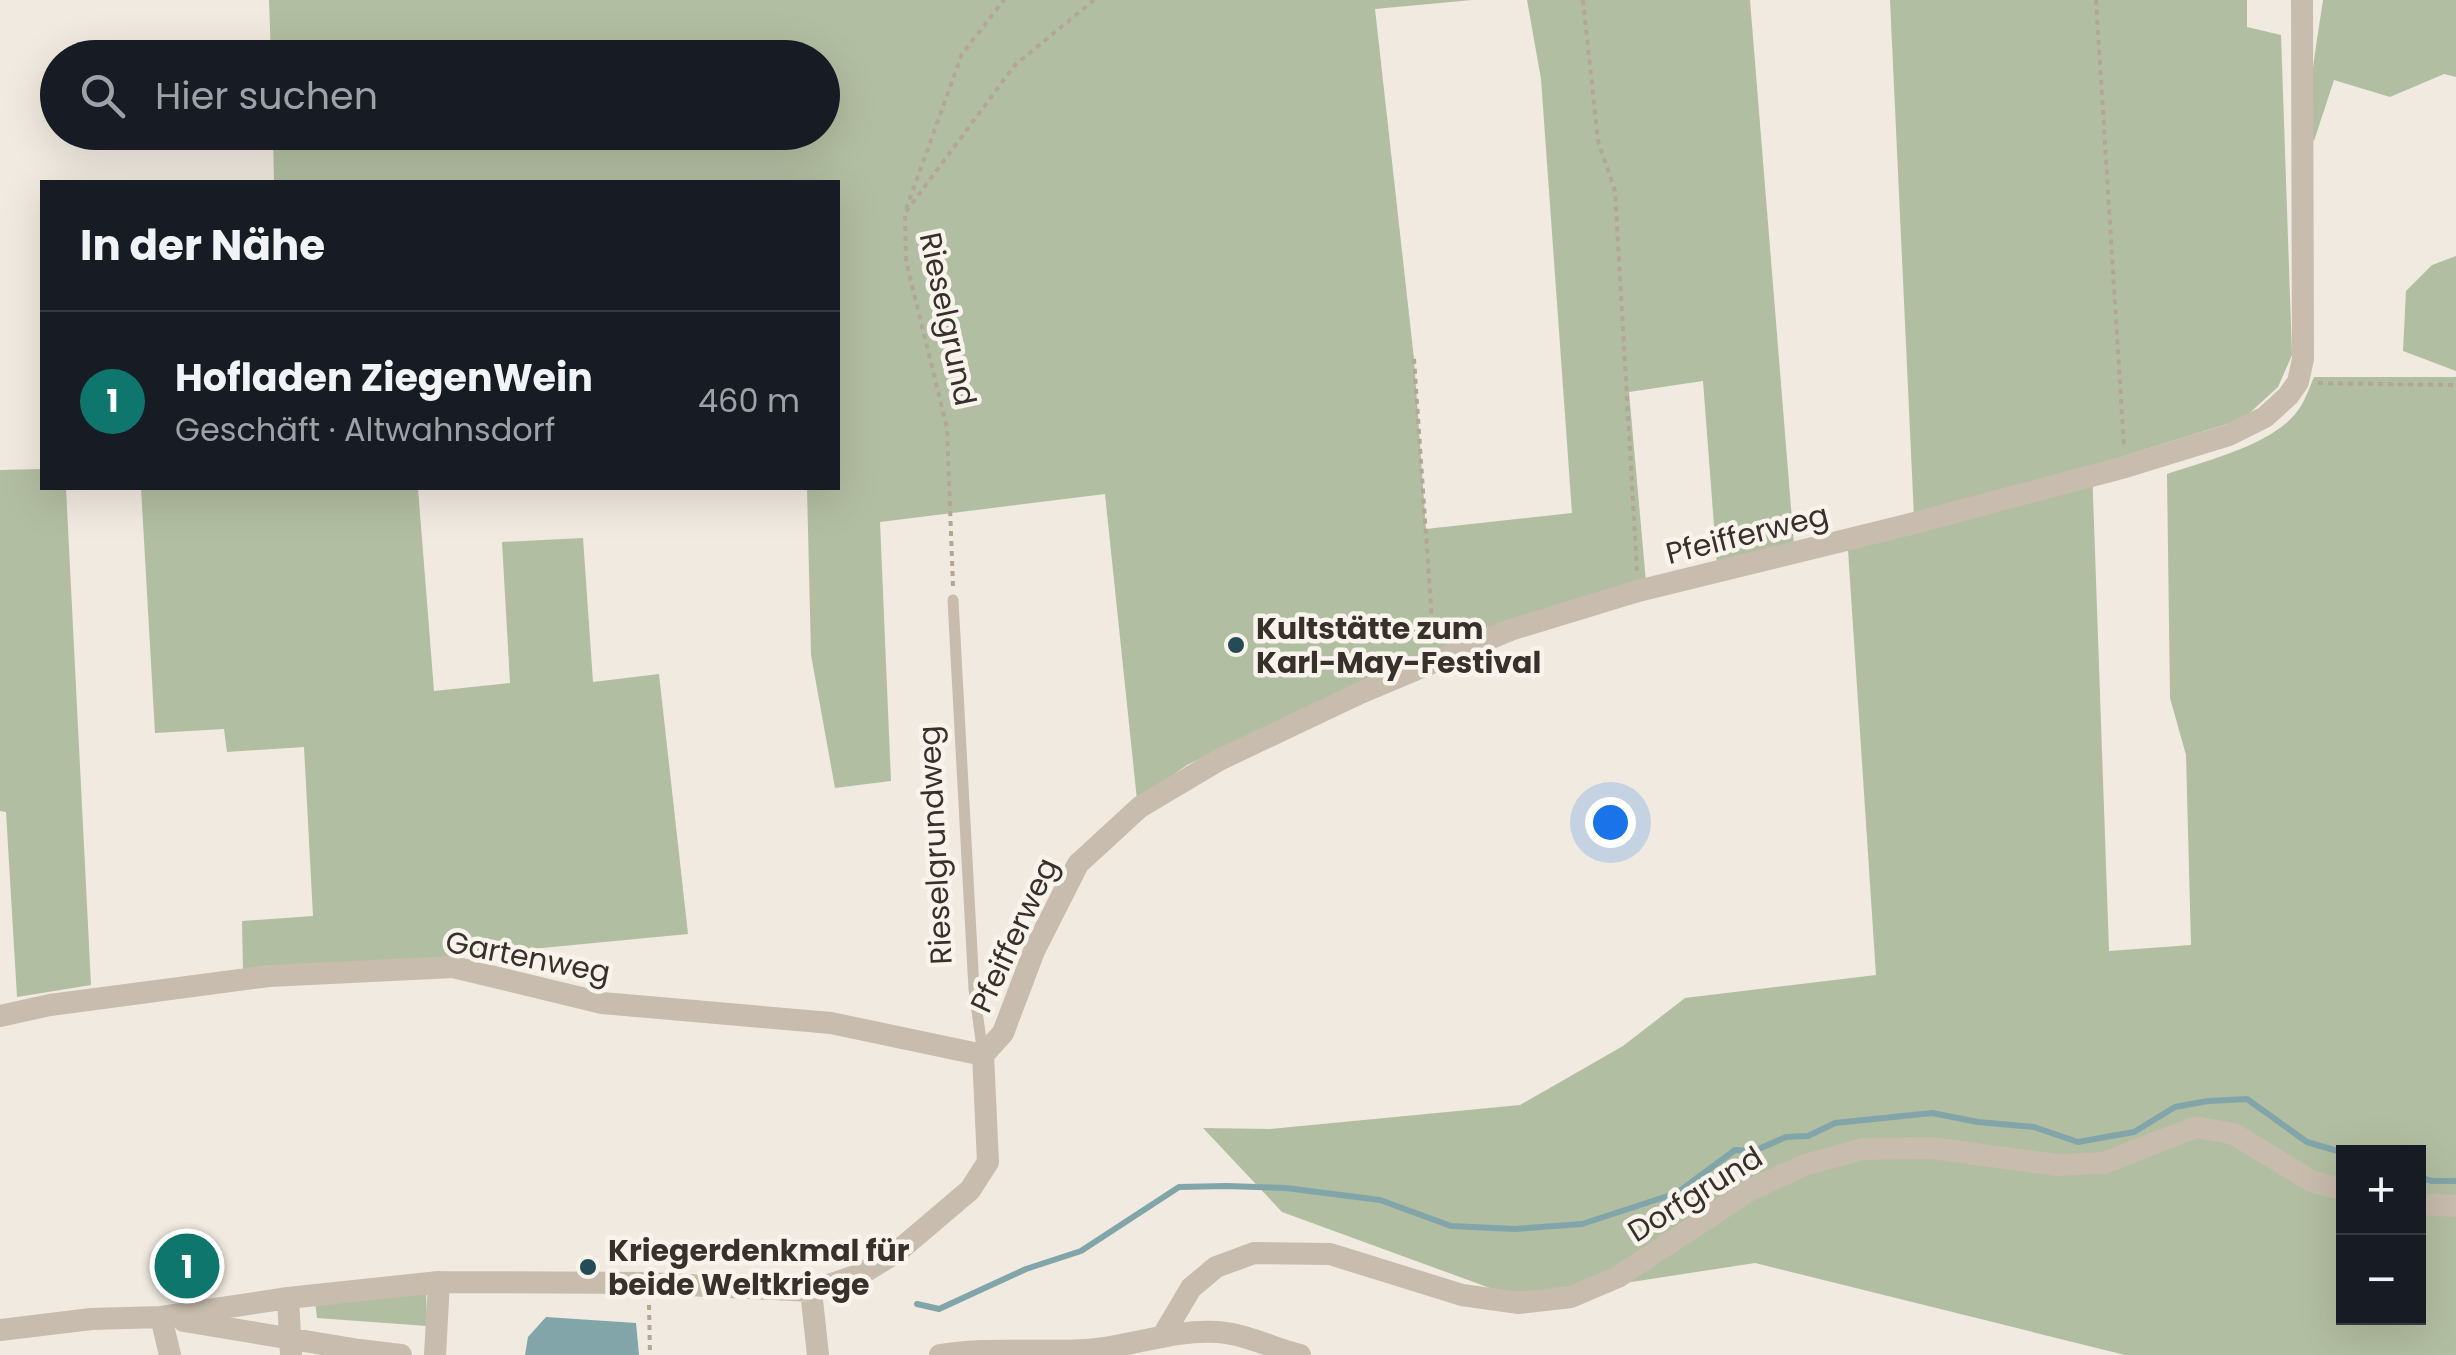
<!DOCTYPE html>
<html lang="de">
<head>
<meta charset="utf-8">
<style>
	:root { --surface:#171b24; --page:#20242c; --text:#f1f3f6; --muted:#9ea1a6; --line:#363941; --accent:#0f766e }
	body { margin:0; font-family:Poppins,sans-serif; background:var(--page); color:var(--text) }
	.controls { position:absolute; right:30px; bottom:30px; display:grid; overflow:hidden; border-radius:0px; box-shadow:0 10px 40px #0002 }
	.controls button { width:90px; height:90px; display:grid; place-items:center; padding:0; border:0; border-bottom:2px solid var(--line); background:var(--surface); color:var(--text); font:50px sans-serif }
	.you { position:absolute; left:1610px; top:822px; width:35px; height:35px; margin:-25px; border:8px solid #fff; border-radius:50%; background:#1a73e8; box-shadow:0 0 0 15px #1a73e833 }
	.badge { display:grid; place-items:center; width:65px; height:65px; border-radius:50%; background:var(--accent); color:#fff; font-size:32px; font-weight:700 }
	.pin { position:absolute; translate:-50% -50%; border:5px solid #fff; box-shadow:0 2px 10px #0006 }
	.list { margin:0; padding:0; list-style:none }
	h2 { display:flex; justify-content:space-between; align-items:center; height:130px; margin:0; padding:0 40px; font-size:42px }
	h2 small { font-size:32px; font-weight:400; color:var(--muted) }
	.list li { display:grid; grid-template-columns:65px 1fr auto; gap:30px; align-items:center; box-sizing:border-box; height:180px; padding:0 40px; border-top:2px solid var(--line) }
	.list b { display:block; font-size:38px; white-space:nowrap }
	.list p { margin:0; font-size:32px; white-space:nowrap; color:var(--muted) }
	.list em { font-size:32px; font-style:normal; color:var(--muted) }
	.icon { flex:none; width:55px; height:55px; fill:none; stroke:currentColor; stroke-width:2; stroke-linecap:round; stroke-linejoin:round }
	.map { position:relative; flex:none; width:2456px; height:1355px; overflow:hidden }
	.search { position:absolute; background:var(--surface); box-shadow:0 10px 40px #0002; left:40px; top:40px; width:800px; height:110px; display:flex; align-items:center; gap:25px; box-sizing:border-box; padding:0 35px; border-radius:55px; color:var(--muted); font-size:38px }
	.panel { position:absolute; background:var(--surface); box-shadow:0 10px 40px #0002; left:40px; top:180px; width:800px; height:310px; border-radius:0px }
	.map>svg:first-child { display:block }
	.green { fill:#b2bea1; fill-rule:evenodd }
	.water { fill:#82a5aa }
	.lines { fill:none; stroke-linecap:round; stroke-linejoin:round }
	.stream { stroke:#82a5aa; stroke-width:6 }
	.path { stroke:#b3a697; stroke-width:4; stroke-dasharray:5 5; stroke-linecap:butt }
	.service { stroke:#c7bcad; stroke-width:11 }
	.minor { stroke:#c7bcad; stroke-width:22 }
	.poi-dot { fill:#254c54; stroke:#f8f4ec; stroke-width:4 }
	.labels { text-anchor:middle; dominant-baseline:central; stroke-width:9; stroke-linejoin:round; paint-order:stroke }
	.street-label { font-size:30px; fill:#37302b; stroke:#f8f4ec }
	.poi-label { font-size:30px; font-weight:bold; fill:#37302b; stroke:#f8f4ec; text-anchor:start }
</style>
</head>
<body>
<div class="map">
<svg width="2456" height="1355" viewBox="0 0 2456 1355">
	<rect width="100%" height="100%" fill="#f0eae0"/>
	<path class="green" d="M 269,0 L 1472,0 L 1375,9 L 1414,359 L 1426,529 L 1572,513 L 1541,79 L 1527,0 L 1750,0 L 1794,545 L 1717,565 L 1703,381 L 1629,392 L 1646,582 L 1380,673 L 1187,765 L 1137,800 L 1105,494 L 880,522 L 891,781 L 835,788 L 811,655 L 807,488 L 838,488 L 838,182 L 274,182 L 273,133 L 822,132 L 822,58 L 271,57 Z
		M 1890,0 L 2247,0 L 2247,27 L 2281,35 L 2292,355 L 2278,387 L 2243,419 L 2092,466 L 2109,951 L 2191,945 L 2186,755 L 2170,698 L 2167,474 C 2207,460 2278,444 2301,406 C 2306,398 2310,386 2314,377 L 2456,377 L 2456,1355 L 2125,1355 L 1755,1263 L 1520,1299 L 1282,1212 L 1203,1128 L 1269,1129 L 1520,1105 L 1623,1046 L 1685,998 L 1876,975 L 1848,550 L 1914,517 ZM 2344,1152 L 2418,1152 L 2418,1318 L 2344,1318 Z
		M 2323,0 L 2456,0 L 2456,77 L 2444,74 L 2390,97 L 2334,80 L 2314,141 C 2302,118 2319,30 2323,0 Z
		M 2456,256 L 2456,371 L 2403,351 L 2406,291 L 2432,265 Z
		M 42,469 L 42,488 L 66,488 L 91,985 L 17,997 L 6,812 L 0,811 L 0,470 Z
		M 141,488 L 418,488 L 434,691 L 510,683 L 502,542 L 583,538 L 593,682 L 659,674 L 688,934 L 448,957 L 243,972 L 242,921 L 313,916 L 304,747 L 227,752 L 224,729 L 155,733 Z
		M 426,1291 L 427,1326 L 317,1318 L 315,1301 Z"/>
	<path class="water" d="M 546,1317 L 636,1323 L 639,1355 L 525,1355 L 528,1337 Z"/>
	<g class="lines">
		<path class="stream" d="M 2418,1177 L 2432,1181 L 2456,1181
			M 917,1304 L 939,1309 L 1026,1269 L 1081,1251 L 1179,1187 L 1226,1186 L 1286,1188 L 1380,1200 L 1451,1226 L 1515,1229 L 1582,1224 L 1677,1193 L 1735,1150 L 1754,1151 L 1786,1137 L 1808,1136 L 1835,1123 L 1932,1113 L 1978,1122 L 2034,1127 L 2078,1142 L 2134,1132 L 2175,1107 L 2208,1101 L 2247,1099 L 2307,1142 L 2344,1153"/>
		<path class="path" d="M 1583,0 L 1598,141 L 1615,191 L 1637,571
			M 2096,0 L 2124,447
			M 906,209 L 962,54 L 1004,0
			M 1414,359 L 1433,637
			M 2318,383 L 2456,385
			M 953,586 L 947,428 L 906,261 L 905,213 L 1015,65 L 1094,0
			M 649,1305 L 650,1355"/>
		<path class="service" d="M 953,600 L 974,989 L 983,1055"/>
		<path class="minor" d="M 0,1016 L 50,1005 L 269,976 L 453,967 L 602,1003 L 831,1023 L 983,1055
			M 983,1055 L 1003,1033 L 1034,951 L 1078,864 L 1140,807 L 1219,760 L 1360,693 L 1510,630 L 1638,591 L 1907,525 L 2125,467 L 2229,435 L 2265,417 L 2288,396 L 2298,382 L 2303,359 L 2302,0
			M 2418,1204 L 2456,1206
			M 811,1291 L 818,1355
			M 288,1298 L 291,1355
			M 161,1317 L 170,1355
			M 184,1321 L 359,1350 L 401,1355
			M 0,1330 L 91,1319 L 161,1317 L 288,1298 L 439,1282 L 648,1283 L 811,1291 L 861,1274 L 897,1252 L 970,1190 L 988,1162 L 983,1055
			M 1162,1337 L 1191,1288 L 1216,1267 L 1254,1253 L 1330,1254 L 1462,1295 L 1519,1303 L 1571,1297 L 1618,1277 L 1750,1190 L 1805,1165 L 1863,1149 L 1931,1148 L 2057,1165 L 2104,1163 L 2196,1127 L 2234,1134 L 2311,1181 L 2344,1190
			M 435,1355 L 439,1282
			M 940,1355 C 988,1347 1038,1353 1087,1350 C 1130,1347 1174,1329 1217,1332 C 1246,1334 1272,1348 1300,1355"/>
	</g>
	<g class="poi-dot">
		<circle cx="1236" cy="645" r="10"/>
		<circle cx="588" cy="1267" r="10"/>
	</g>
	<g class="labels">
		<g class="street-label">
			<text transform="translate(948 319) rotate(78)">Rieselgrund</text>
			<text transform="translate(1747 534) rotate(-14)">Pfeifferweg</text>
			<text transform="translate(935 845) rotate(-93)">Rieselgrundweg</text>
			<text transform="translate(1014 935) rotate(-65)">Pfeifferweg</text>
			<text transform="translate(528 957) rotate(11)">Gartenweg</text>
			<text transform="translate(1695 1194) rotate(-32)">Dorfgrund</text>
		</g>
		<g class="poi-label">
			<text x="1256" y="628">Kultstätte zum<tspan x="1256" dy="34">Karl-May-Festival</tspan></text>
			<text x="608" y="1250">Kriegerdenkmal für<tspan x="608" dy="34">beide Weltkriege</tspan></text>
		</g>
	</g>
</svg>
<div class="controls">
<button>+</button>
<button>−</button>
</div>
<div class="you"></div>
<div class="pin badge" style="left:187px;top:1266px">1</div>
<div class="search"><svg class="icon" aria-label="search" viewBox="0 0 24 24"><circle cx="10" cy="10" r="6"/><path d="M15 15l6 6"/></svg>Hier suchen</div>
<section class="panel">
<h2>In der Nähe<small></small></h2>
<ul class="list">
<li><span class="badge">1</span><div><b>Hofladen ZiegenWein</b><p>Geschäft · Altwahnsdorf</p></div><em>460 m</em></li>
</ul>
</section>
</div>
</body>
</html>
